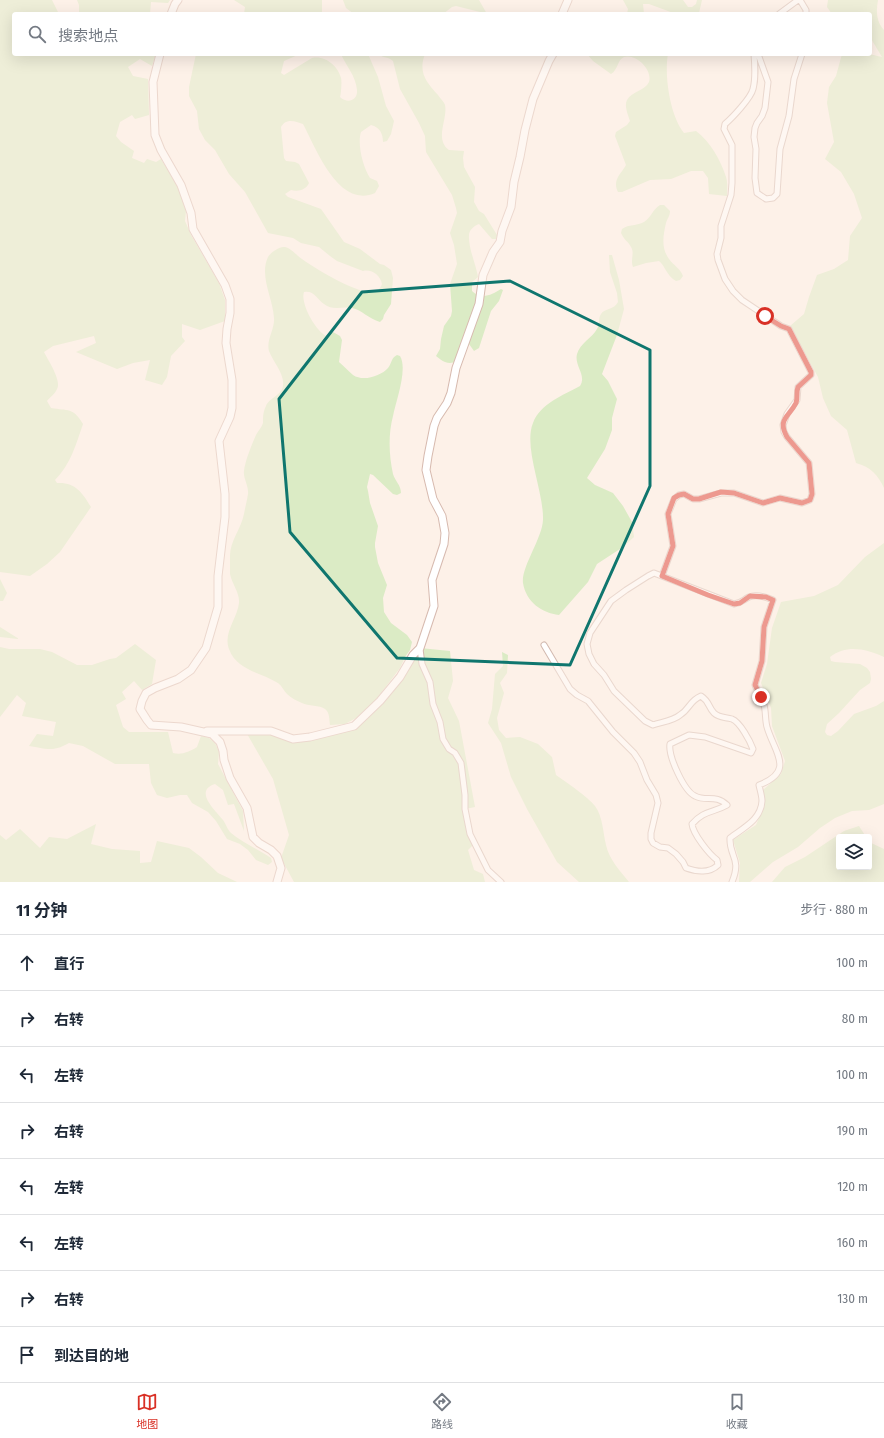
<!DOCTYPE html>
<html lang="zh">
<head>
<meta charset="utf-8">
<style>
	:root { --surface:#fff; --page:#f2f2f3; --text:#1f2937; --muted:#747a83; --line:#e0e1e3; --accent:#d93025 }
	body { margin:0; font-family:"Fira Sans Condensed","Noto Sans SC",sans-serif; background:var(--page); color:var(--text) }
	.controls { position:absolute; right:12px; bottom:12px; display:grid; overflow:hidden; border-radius:4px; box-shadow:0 4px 16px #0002 }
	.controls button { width:36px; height:36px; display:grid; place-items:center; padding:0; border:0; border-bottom:1px solid var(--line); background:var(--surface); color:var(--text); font:20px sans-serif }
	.stop { position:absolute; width:12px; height:12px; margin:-9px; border:3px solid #d93025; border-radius:50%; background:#fff }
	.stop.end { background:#d93025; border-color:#fff; box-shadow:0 1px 4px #0008 }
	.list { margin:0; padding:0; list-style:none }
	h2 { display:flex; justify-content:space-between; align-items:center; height:52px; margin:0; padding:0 16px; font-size:17px }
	h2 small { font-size:13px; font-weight:400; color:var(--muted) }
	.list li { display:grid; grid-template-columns:26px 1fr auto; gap:12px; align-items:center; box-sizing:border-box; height:56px; padding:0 16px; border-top:1px solid var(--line) }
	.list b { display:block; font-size:15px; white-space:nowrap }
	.list em { font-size:13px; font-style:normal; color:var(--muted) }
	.icon { flex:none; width:22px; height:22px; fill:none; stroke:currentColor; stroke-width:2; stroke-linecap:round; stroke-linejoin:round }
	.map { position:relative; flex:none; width:884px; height:882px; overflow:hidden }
	.search { position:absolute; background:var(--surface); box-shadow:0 4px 16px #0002; left:12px; right:12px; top:12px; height:44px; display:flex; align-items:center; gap:10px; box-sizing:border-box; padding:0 14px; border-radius:4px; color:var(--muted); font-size:15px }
	.sheet { height:500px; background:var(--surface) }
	nav { display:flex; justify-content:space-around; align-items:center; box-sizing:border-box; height:56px; border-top:1px solid var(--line); background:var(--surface); font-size:11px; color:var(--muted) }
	nav a { display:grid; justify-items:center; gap:2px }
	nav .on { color:var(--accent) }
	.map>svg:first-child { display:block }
	.green { fill:#dbebc5 }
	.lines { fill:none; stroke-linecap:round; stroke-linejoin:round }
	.street-casing { stroke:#d2b9af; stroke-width:7 }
	.secondary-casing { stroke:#d7baaf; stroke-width:9 }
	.street { stroke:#fff; stroke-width:5 }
	.secondary { stroke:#fff; stroke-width:7 }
	.route { stroke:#d93025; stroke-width:5 }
	.marked { fill:none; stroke:#0f766e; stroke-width:3; stroke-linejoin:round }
</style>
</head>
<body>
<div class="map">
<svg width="884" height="882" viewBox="0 0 884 882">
	<rect width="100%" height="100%" fill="#fdf1e8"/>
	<path class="green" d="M 0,0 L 52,0 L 59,14 L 14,14 L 14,54 L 156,54 L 152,66 L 140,59 L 128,67 L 133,76 L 148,79 L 149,115 L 135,119 L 132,115 L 120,122 L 116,136 L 121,142 L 134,151 L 132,158 L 144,163 L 147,159 L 156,162 L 161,159 L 178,187 L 186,211 L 185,221 L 191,235 L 219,283 L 225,300 L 225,321 L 200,330 L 182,324 L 182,337 L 185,341 L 171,356 L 167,377 L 162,385 L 145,380 L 150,360 L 133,363 L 117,369 L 76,352 L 96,343 L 94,336 L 53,346 L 44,352 C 48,360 62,381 57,389 C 55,394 50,397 47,401 L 51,408 C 68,411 73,407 83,424 C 76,444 71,464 55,480 L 57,483 C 75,482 82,492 91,507 L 60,552 L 47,564 L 30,576 L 0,572 Z
		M 77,0 L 170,0 L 168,3 L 151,2 L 150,14 L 79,14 L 79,5 Z
		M 234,0 L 322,0 L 322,14 L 244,14 L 245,7 Z
		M 343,0 L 479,0 L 487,14 L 481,14 L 480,12 L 456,6 L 452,7 L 443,14 L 354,14 L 346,8 Z
		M 623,0 L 683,0 L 688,7 L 692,7 L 696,4 L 697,0 L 702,0 L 699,13 L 697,14 L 676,14 L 649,4 L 643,4 L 644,14 L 627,14 L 628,9 Z
		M 828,0 L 878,0 C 876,11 876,21 884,30 L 884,488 C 878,475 871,467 856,463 L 847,430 L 831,416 L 823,398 L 818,377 L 790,326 L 804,314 L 809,297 L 817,275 L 834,269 L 848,260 L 850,236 L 862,218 L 854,194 L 841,172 L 825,159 L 834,142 L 827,103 L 829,87 L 836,76 L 842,54 L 869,54 L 882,57 L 870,37 L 870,14 L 832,14 L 827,7 Z
		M 196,54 L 300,54 L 284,61 L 281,73 L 284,75 L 312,58 C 325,55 338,66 341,78 C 342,80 341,95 340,97 C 347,104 358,101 357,90 C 356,76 346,66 341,54 L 368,54 L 378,77 L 386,106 L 394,121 L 391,134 L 387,141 L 383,142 C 383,134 380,127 371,125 L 361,132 C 357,144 363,167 370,178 L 377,181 L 379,186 L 375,193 C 338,209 316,148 303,124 C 295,121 286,118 281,127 L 284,158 L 286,161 L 295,162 L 299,164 L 309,183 C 306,190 298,192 291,190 L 285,194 L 288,197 L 321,209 L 344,242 L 360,249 L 380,264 L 384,265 L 391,270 L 393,278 L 391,304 L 384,315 L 383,319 L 380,322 C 369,319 362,310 352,308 C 342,306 333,311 324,304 C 317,299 314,290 304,292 C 300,303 315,330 326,336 L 333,332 L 340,336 L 342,340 L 339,362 C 344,366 348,371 353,375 C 363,382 381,376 388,368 C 392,363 391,358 397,355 L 400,356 C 408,369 396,401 393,416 C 388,435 389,455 393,474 C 395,481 401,485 401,493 L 397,495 L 393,494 L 373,475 L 370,474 L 367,487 L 368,491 L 370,503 L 378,526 L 375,543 L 375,547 L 378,563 L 387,585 L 383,598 L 384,612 L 391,623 L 407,635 L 412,642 L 410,650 L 405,657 L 400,668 L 375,701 L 356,718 L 345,724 L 330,725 C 329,719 330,713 325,709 C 320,705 308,706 302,703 C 297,701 291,698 287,694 C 284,691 282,686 278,683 C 261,672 237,671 229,649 C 223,633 237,619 239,603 C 240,593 232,584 230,574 C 230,568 230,562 230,556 C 230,541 241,529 244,514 C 245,508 247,501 248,494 C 249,486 243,478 244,471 C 245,461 252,444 256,435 C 258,431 262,427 263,423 C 263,417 263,412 266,406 C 269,398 282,395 283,386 C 285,374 273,362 269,351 C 266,340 275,329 274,318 C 273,298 259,276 268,257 C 271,252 280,246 285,247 C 291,248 297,256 302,259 C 314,268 363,298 376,291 C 379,290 381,287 382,284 C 380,275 372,269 363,271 L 337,261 L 330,256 L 319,247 L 301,243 L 293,238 L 268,233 L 245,192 L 229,174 L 215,150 L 205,140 L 199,129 L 197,111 L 189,96 L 189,87 Z
		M 378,54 L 425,54 C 418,72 426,82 438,95 C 440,98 444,102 445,105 C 448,119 434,139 449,150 L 464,151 L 463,158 L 464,167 L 475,187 L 474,202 L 479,211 L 484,214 L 497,235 L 496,239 L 492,239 L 479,224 C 474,226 469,230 469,235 C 468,247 476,265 478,277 L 472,282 L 472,291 C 481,300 492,295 501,289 L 503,290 L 499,301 L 491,311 L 479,348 L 474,351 L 469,344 C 465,353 457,367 445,362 C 442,361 439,358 436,356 L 440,349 L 441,339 L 444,326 L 451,316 L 452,311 L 450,284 L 457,264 L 454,245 L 450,233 L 457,213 L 456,208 L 452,195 L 426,152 L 425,136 L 419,123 L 400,89 L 393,61 C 389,57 383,58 378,54 Z
		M 587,54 L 668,54 C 664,75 670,116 684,133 L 696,131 C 710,141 721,161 726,177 C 728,183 727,190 727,196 L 709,194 L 708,178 L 703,171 L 691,171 L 671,179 L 650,180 L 622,192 L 618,192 C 612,180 621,174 626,165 L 615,136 L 616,132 L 627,125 L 630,121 C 628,115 624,106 627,100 C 632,91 645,91 649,82 C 653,70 636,53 624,57 C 617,60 618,70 611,74 L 593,61 Z
		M 660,205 L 664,205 L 670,211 C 670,216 667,219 666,223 C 663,236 661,248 669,259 C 674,266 680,268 683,276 L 680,280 L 676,281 C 666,275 666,267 659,261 L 646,263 L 633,267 C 630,260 635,253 631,247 C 628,241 624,240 621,233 L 622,229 C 629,224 637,226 644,222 C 651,218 652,210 660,205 Z
		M 609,255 L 612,255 L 619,280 L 624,309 L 617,335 L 602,374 L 608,381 L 617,399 L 612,418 L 612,430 L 605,449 L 587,478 L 595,485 L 613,493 L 623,506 L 632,522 L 634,537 L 623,547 L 597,564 L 588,582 L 559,615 C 542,613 526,602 523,583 C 521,567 542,539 543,520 C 544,492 523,447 533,423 C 540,404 563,395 580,386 C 587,375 574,366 577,354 C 580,343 592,338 597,329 C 600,325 598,318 601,314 C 605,308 614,310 618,302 L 617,293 L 610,272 Z
		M 884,543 L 884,657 C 866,649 847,644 830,657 L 831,661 L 835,662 L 860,664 L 867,668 L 870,672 L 871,679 L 870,683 L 860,690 L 839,713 L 827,724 L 825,732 L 827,735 L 831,736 L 838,731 L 854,714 L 876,706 L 884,701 L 884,804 L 869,810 L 852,811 L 835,818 L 820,828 L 798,847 L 773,862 L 750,882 L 739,882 L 740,863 L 733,840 L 756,825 L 764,806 L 763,790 L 781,774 L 785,761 L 772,726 L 771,708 L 761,683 L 767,664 L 772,628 L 781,602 L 814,596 L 838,585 L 865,557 Z
		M 0,579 L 7,593 L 3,601 L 0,601 Z
		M 0,627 L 19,639 L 0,637 Z
		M 135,644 L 156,660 L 152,684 L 142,690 L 134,681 L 122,692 L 126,699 L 116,705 L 123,727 L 129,732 L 168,732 L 173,753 C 182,755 189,752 197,747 L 201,736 L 209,738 L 215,743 L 219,752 L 218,764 L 243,811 L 244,831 L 234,804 L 228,805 L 223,790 L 215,784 C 193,791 216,811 223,820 C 226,824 227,829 231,833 C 243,843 258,849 271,858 L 272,862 L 268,865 L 256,860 L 248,850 L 240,844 L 227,839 L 216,821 L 208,812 L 192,803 L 187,795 L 180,795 L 167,798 L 157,795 L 151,783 L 149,764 L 115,764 L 83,746 L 69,743 C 53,752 47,749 29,746 L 37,734 L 53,736 L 56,722 L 22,716 L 26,703 L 17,695 L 0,717 L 0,647 L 9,649 L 40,649 L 52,652 L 77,665 L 92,665 L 110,659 L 116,658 Z
		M 420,648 L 450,651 L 453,681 L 448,698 L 459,721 L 475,807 L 465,809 L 474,844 L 468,850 L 474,870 L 483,874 L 485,882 L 294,882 L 281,858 L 289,835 L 273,779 L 246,732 L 262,731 L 293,739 L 359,722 Z
		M 502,652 L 508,655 L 507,673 L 500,683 L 504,693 L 497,718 L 499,730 L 506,738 L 520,737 L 538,744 L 552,757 L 556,775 C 566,782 588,797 595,806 C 603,817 603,833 606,845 C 609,859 620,871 629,882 L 579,882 L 557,862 L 527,809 L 511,777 L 501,743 L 488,723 L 492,709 L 495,674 L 503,666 Z
		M 96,824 L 91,844 L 112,849 L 140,851 L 140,863 L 151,862 L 157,841 L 189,848 L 201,857 L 218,873 L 237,882 L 0,882 L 0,835 L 6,840 L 20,829 L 40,848 L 49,837 L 67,839 Z
		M 859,826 L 866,837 L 839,837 L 839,867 L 869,867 L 869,842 L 884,849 L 884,882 L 772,882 L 785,867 L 805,857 L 844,831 Z"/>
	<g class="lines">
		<defs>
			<path id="street" d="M 800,0 L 806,10 L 806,14
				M 779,14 L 798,0
				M 758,54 L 768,82 L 765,108 L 762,116 L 757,123 L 755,128 L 754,137 L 756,149 L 755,178 L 757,193 L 766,199 L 773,198 L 777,194 L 780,149 L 789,116 L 794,79 L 802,54
				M 662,576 L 673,546 L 668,514 L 674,499 L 679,495 L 684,494 L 693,499 L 699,499 L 721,493 L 734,493 L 763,503 L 780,498 L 802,503 L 810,500 L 812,494 L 809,463 L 787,437 L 784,432 L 783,425 L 787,414 L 797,400 L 798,387 L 811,375 L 811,372 L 789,329 L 781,326 L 742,300 L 733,291 L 725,279 L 718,260 L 717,254 L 721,238 L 721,226 L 731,195 L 732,183 L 732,145 L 724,129 L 725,124 C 732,118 751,98 753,89 C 756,78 755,66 754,54
				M 544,645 L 570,689 L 577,695 L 588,701 L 613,732 L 634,753 L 640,762 L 647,780 L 656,795 L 658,803 L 651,833 L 651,839 L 653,843 L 660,847 L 668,848 L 676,854 L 683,862 L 686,868 C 697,872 710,873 718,865 L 717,860 C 709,854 693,834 692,824 C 704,810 713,813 727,805 C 716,794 706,802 695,796 C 684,791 668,756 670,744 L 689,735 L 705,737 L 751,753 L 753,749 C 750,741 740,722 732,719 C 725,717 719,718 714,713 C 708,707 710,702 701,696 C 689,701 690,709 680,715 C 673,721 662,722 653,725 L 645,721 L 614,691 L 604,675 L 594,664 L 589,654 L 587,644 L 590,633 L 611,601 L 626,590 L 648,576 L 654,573 L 734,604 C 742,603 743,600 749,597 C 756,594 766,597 773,600 L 764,627 L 762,661 L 755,685 C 758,692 762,698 764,705 C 766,712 765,720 767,727 C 774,752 796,771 759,785 C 760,790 762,796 762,801 C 761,820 743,828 730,838 C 729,857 742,858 732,882
				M 420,649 L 422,664 L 430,682 L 433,704 L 440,722 L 443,739 L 449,749 L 455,753 L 461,763 L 465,795 L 465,809 L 470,834 L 488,870 L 501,882"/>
			<path id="secondary" d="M 171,14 L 175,4 L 178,0
				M 562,14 L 568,0
				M 160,54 L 153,82 L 155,135 L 161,150 L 181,185 L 191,213 L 193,229 L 225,285 L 230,299 L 230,313 L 227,329 L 226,343 L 232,380 L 232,408 L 230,417 L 219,441 L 225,494 L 225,517 L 218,576 L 218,607 L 206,648 L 191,670 L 178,679 L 155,688 L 146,693 L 142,701 L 140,709 L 147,720 L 151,725 L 181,727 L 212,734 L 220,742 L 223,751 L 224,760 L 230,778 L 247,808 L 253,837 L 259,843 L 271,850 L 277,856 L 281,868 L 277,882
				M 207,731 L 271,731 L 293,739 L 310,737 L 354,726 L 380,701 L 400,677 L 413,655 L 420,648 L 434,606 L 432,580 L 444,544 L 445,533 L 442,516 L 433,499 L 426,470 L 428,456 L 434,426 L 437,418 L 447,403 L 451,393 L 456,368 L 479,304 L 483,275 L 493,252 L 500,242 L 502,231 L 511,207 L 514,182 L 520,157 L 525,130 L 533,99 L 549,61 L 553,54"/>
		</defs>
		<use href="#street" class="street-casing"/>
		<use href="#secondary" class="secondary-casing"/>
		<use href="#street" class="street"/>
		<use href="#secondary" class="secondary"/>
	</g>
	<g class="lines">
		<path class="route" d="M 761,697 L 755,685 L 762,661 L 764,627 L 773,600 L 766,597 L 750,596 L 740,603 L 734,604 L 708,595 L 662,576 L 673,546 L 668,514 L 674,498 L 679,495 L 684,494 L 693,499 L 699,499 L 721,492 L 734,493 L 763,503 L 780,498 L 802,503 L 810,500 L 812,494 L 809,463 L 787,437 C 777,419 789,417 796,403 C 798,398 796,392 798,387 L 811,375 L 811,372 L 789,329 L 781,326 L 765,316"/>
	</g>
	<path d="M0 0H884V882H0ZM 510,281 L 650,350 L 650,486 L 570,665 L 397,658 L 290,532 L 279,399 L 362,292 Z" fill="#fdf1e8" fill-opacity=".55" fill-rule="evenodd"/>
	<path class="marked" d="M 510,281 L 650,350 L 650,486 L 570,665 L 397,658 L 290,532 L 279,399 L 362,292 Z"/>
</svg>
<div class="controls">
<button><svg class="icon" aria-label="layers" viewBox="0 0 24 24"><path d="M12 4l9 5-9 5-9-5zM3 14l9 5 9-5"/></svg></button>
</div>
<div class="stop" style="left:765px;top:316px"></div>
<div class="stop end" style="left:761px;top:697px"></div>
<div class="search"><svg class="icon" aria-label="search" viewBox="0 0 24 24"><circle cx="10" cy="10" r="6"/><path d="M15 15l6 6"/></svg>搜索地点</div>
</div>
<section class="sheet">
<h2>11 分钟<small>步行 · 880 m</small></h2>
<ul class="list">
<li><svg class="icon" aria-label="ahead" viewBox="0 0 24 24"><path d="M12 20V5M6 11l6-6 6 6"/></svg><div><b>直行</b></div><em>100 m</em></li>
<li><svg class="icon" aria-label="right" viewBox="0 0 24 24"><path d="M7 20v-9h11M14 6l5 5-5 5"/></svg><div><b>右转</b></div><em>80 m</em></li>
<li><svg class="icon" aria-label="left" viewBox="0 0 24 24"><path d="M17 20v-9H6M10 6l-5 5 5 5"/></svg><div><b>左转</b></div><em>100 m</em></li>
<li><svg class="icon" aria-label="right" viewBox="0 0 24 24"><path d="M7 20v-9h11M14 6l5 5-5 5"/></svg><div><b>右转</b></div><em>190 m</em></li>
<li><svg class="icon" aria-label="left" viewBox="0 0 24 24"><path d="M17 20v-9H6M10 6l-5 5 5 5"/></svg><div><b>左转</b></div><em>120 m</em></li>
<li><svg class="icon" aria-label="left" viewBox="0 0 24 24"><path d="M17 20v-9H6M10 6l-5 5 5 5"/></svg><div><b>左转</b></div><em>160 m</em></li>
<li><svg class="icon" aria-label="right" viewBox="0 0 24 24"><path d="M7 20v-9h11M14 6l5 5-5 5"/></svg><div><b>右转</b></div><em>130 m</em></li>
<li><svg class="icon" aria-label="arrive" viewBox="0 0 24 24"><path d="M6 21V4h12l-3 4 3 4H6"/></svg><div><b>到达目的地</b></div></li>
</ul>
</section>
<nav>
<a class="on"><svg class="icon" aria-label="map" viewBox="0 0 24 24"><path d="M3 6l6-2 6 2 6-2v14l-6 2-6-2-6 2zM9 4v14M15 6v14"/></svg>地图</a>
<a><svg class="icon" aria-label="directions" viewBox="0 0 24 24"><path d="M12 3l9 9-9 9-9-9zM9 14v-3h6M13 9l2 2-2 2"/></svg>路线</a>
<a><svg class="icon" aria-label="saved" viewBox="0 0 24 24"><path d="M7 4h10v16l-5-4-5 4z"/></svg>收藏</a>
</nav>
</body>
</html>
